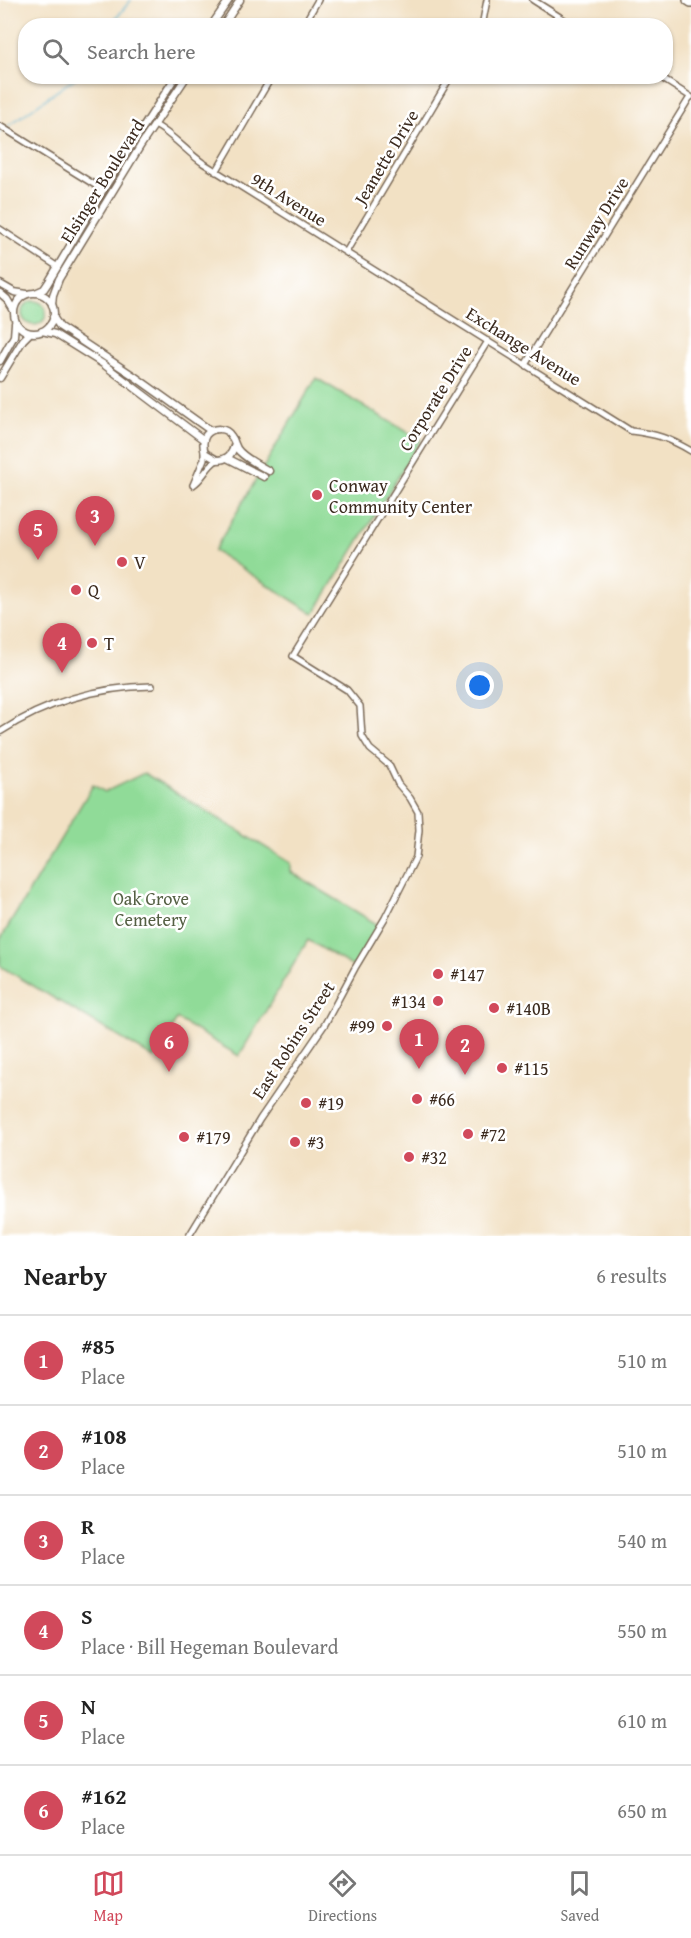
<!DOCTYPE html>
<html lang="en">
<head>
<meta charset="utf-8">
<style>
	:root { --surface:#fff; --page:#f6f6f6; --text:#222; --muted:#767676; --line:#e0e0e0; --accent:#d1495b }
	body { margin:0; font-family:"Gentium Book Plus",serif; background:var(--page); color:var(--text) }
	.you { position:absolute; left:480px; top:686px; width:21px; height:21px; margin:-15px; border:4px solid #fff; border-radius:50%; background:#1a73e8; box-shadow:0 0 0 9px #1a73e833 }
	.badge { display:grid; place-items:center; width:39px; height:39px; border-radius:50%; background:var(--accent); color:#fff; font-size:20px; font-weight:700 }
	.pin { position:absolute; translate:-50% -50px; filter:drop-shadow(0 2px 3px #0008) }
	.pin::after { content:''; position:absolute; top:32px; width:21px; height:18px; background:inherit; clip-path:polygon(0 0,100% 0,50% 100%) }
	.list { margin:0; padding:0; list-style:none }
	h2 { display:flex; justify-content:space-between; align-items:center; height:78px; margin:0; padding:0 24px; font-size:26px }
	h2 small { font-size:20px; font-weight:400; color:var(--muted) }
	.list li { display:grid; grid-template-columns:39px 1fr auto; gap:18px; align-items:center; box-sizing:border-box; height:90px; padding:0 24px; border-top:2px solid var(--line) }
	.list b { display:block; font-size:22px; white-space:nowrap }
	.list p { margin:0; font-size:20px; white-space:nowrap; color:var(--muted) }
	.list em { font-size:20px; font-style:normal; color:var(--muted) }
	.icon { flex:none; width:33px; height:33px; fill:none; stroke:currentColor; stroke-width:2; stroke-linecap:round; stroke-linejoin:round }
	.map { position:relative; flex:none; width:691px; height:1236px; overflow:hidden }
	.search { position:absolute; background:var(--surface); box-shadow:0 2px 4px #0004; left:18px; right:18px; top:18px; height:66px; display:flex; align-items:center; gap:15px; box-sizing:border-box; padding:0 21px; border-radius:24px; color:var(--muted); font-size:22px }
	.sheet { height:618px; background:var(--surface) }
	nav { display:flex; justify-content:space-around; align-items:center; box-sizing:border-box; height:84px; border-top:2px solid var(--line); background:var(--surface); font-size:16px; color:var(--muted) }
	nav a { display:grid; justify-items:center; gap:3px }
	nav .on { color:var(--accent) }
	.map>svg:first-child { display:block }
	.green { fill:#90db98; stroke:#66825b; stroke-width:1.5 }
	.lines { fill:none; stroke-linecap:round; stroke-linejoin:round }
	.stream { stroke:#4fafce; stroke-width:1.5 }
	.minor-casing { stroke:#7b6a58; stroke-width:8 }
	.tertiary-casing { stroke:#7b6a58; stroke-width:9 }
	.motorway-casing { stroke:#7b6a58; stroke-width:12 }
	.minor { stroke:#fff; stroke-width:5 }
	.tertiary { stroke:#fff; stroke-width:6 }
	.motorway { stroke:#fff; stroke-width:9 }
	.poi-dot { fill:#d1495b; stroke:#fff; stroke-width:2 }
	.labels { text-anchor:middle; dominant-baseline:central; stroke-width:5; stroke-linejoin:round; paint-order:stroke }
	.street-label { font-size:18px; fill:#3b2a1e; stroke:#fff }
	.poi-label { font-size:18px; fill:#3b2a1e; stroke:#fff; text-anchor:start }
	.park-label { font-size:18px; fill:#545f43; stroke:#fff }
</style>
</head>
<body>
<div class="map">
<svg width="691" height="1236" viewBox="0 0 691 1236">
	<rect width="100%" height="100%" fill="#fff"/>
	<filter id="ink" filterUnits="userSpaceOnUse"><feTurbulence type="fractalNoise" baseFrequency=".0167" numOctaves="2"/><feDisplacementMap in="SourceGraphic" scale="12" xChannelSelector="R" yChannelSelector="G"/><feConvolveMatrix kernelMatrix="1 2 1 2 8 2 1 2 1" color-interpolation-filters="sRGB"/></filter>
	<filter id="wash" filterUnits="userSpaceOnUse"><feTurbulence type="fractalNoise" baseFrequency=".008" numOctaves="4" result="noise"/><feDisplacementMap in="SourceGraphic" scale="24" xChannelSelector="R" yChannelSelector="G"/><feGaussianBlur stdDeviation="1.35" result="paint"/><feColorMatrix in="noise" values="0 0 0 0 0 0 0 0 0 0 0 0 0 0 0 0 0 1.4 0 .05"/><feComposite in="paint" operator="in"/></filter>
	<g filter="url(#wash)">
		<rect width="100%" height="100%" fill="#f2e1c4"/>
		<path class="green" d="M22 313a12 12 0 1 1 24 0a12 12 0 1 1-24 0Z
			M 316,378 L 421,440 L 314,614 L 214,551 Z
			M 144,773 L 291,863 L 291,872 L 380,926 L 355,968 L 308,940 L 239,1056 L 177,1019 L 154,1058 L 0,966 L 0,940 L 93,785 L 105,792 Z"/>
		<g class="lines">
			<path class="stream" d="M 110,26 L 131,0
				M 8,126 L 78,76
				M 0,132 L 1,131"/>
		</g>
	</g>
	<g filter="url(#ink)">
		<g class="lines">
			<defs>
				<path id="minor" d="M 533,0 L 574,26
					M 303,26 L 318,0
					M 482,26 L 487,0
					M 658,76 L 691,97
					M 155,125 C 173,135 186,151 203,163 L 631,431 C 656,434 669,438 691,451
					M 0,126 L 103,190
					M 216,172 L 272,76
					M 0,229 L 58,267
					M 346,252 L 451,76
					M 525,365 L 690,97
					M 193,485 L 204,459 L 204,450
					M 193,485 C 203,479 206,467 217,460
					M 0,732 C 46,702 98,687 152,686
					M 189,1236 L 260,1119 L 325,1024 L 355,968 L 385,918 L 416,857 L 419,830 L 418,812 L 410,798 L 398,784 L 389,765 L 370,749 L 362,736 L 360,706 L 347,690 L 293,656 L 488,341"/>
				<path id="tertiary" d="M 211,26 L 229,0
					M 223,26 L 240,0
					M 0,284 L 14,292 L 27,294
					M 0,293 L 7,299 L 14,311
					M 35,293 L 44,289 L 48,283 L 103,190 L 176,76
					M14 313a20 20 0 1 1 40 0a20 20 0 1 1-40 0Z
					M 52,305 L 53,295 L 59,279 L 141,145 L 187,76
					M 53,317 L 60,327 L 134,376 L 211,431
					M 42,331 L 55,334 L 103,364 L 204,440
					M 0,361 L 14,336 L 15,323
					M 0,378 L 23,340 L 30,333
					M 234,446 C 232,455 227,460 217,460 L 205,453 C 203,447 202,441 206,435 C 213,427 226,427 231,436 C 236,442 234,447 240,452 C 248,460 259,465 269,471
					M 227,458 L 264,477"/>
				<path id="motorway" d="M 688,0 L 691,2"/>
			</defs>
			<use href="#minor" class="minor-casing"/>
			<use href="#tertiary" class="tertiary-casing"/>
			<use href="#motorway" class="motorway-casing"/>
			<use href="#minor" class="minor"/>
			<use href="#tertiary" class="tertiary"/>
			<use href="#motorway" class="motorway"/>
		</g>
	</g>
	<g class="poi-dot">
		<circle cx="317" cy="495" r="6"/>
		<circle cx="122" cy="562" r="6"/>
		<circle cx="76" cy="590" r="6"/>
		<circle cx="92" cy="643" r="6"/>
		<circle cx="438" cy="974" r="6"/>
		<circle cx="438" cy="1001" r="6"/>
		<circle cx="494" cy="1008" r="6"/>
		<circle cx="387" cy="1026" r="6"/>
		<circle cx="502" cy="1068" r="6"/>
		<circle cx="417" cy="1099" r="6"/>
		<circle cx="306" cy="1103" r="6"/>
		<circle cx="468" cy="1134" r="6"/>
		<circle cx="184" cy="1137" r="6"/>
		<circle cx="295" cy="1142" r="6"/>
		<circle cx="409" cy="1157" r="6"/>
	</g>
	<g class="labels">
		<g class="street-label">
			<text transform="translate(386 157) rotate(-59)">Jeanette Drive</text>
			<text transform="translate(102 181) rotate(-58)">Elsinger Boulevard</text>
			<text transform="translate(289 199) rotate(32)">9th Avenue</text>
			<text transform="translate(596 223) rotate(-58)">Runway Drive</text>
			<text transform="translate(524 346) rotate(32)">Exchange Avenue</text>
			<text transform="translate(435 398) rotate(-58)">Corporate Drive</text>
			<text transform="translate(293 1040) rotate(-57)">East Robins Street</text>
		</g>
		<g class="poi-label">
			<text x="329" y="485">Conway<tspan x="329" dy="21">Community Center</tspan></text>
			<text x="134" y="562">V</text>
			<text x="88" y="590">Q</text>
			<text x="104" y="643">T</text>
			<text x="450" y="974">#147</text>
			<text x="426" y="1001" text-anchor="end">#134</text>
			<text x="506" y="1008">#140B</text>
			<text x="375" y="1026" text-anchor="end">#99</text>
			<text x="514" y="1068">#115</text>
			<text x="429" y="1099">#66</text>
			<text x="318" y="1103">#19</text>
			<text x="480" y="1134">#72</text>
			<text x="196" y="1137">#179</text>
			<text x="307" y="1142">#3</text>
			<text x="421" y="1157">#32</text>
		</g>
		<g class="park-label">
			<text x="151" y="898">Oak Grove<tspan x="151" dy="21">Cemetery</tspan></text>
		</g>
	</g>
</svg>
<div class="you"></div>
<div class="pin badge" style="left:419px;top:1069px">1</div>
<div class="pin badge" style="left:465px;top:1075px">2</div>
<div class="pin badge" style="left:95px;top:546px">3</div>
<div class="pin badge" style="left:62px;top:673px">4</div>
<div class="pin badge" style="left:38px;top:560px">5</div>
<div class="pin badge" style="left:169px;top:1072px">6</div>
<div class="search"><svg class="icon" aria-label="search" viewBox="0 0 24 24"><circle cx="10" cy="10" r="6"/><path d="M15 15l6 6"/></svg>Search here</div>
</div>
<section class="sheet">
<h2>Nearby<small>6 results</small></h2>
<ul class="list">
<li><span class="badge">1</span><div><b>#85</b><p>Place</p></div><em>510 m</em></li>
<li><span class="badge">2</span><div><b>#108</b><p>Place</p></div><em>510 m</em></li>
<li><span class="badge">3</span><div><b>R</b><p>Place</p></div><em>540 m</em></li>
<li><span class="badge">4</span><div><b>S</b><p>Place · Bill Hegeman Boulevard</p></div><em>550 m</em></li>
<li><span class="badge">5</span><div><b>N</b><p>Place</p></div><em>610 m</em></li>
<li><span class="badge">6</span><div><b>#162</b><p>Place</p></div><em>650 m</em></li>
</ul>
</section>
<nav>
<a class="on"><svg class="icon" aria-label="map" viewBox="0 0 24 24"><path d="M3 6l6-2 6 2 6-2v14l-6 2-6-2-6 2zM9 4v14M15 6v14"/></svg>Map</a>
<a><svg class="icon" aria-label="directions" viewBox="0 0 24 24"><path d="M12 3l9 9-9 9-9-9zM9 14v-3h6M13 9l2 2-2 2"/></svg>Directions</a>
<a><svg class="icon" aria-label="saved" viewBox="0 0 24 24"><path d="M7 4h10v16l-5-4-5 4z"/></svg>Saved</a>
</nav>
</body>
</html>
